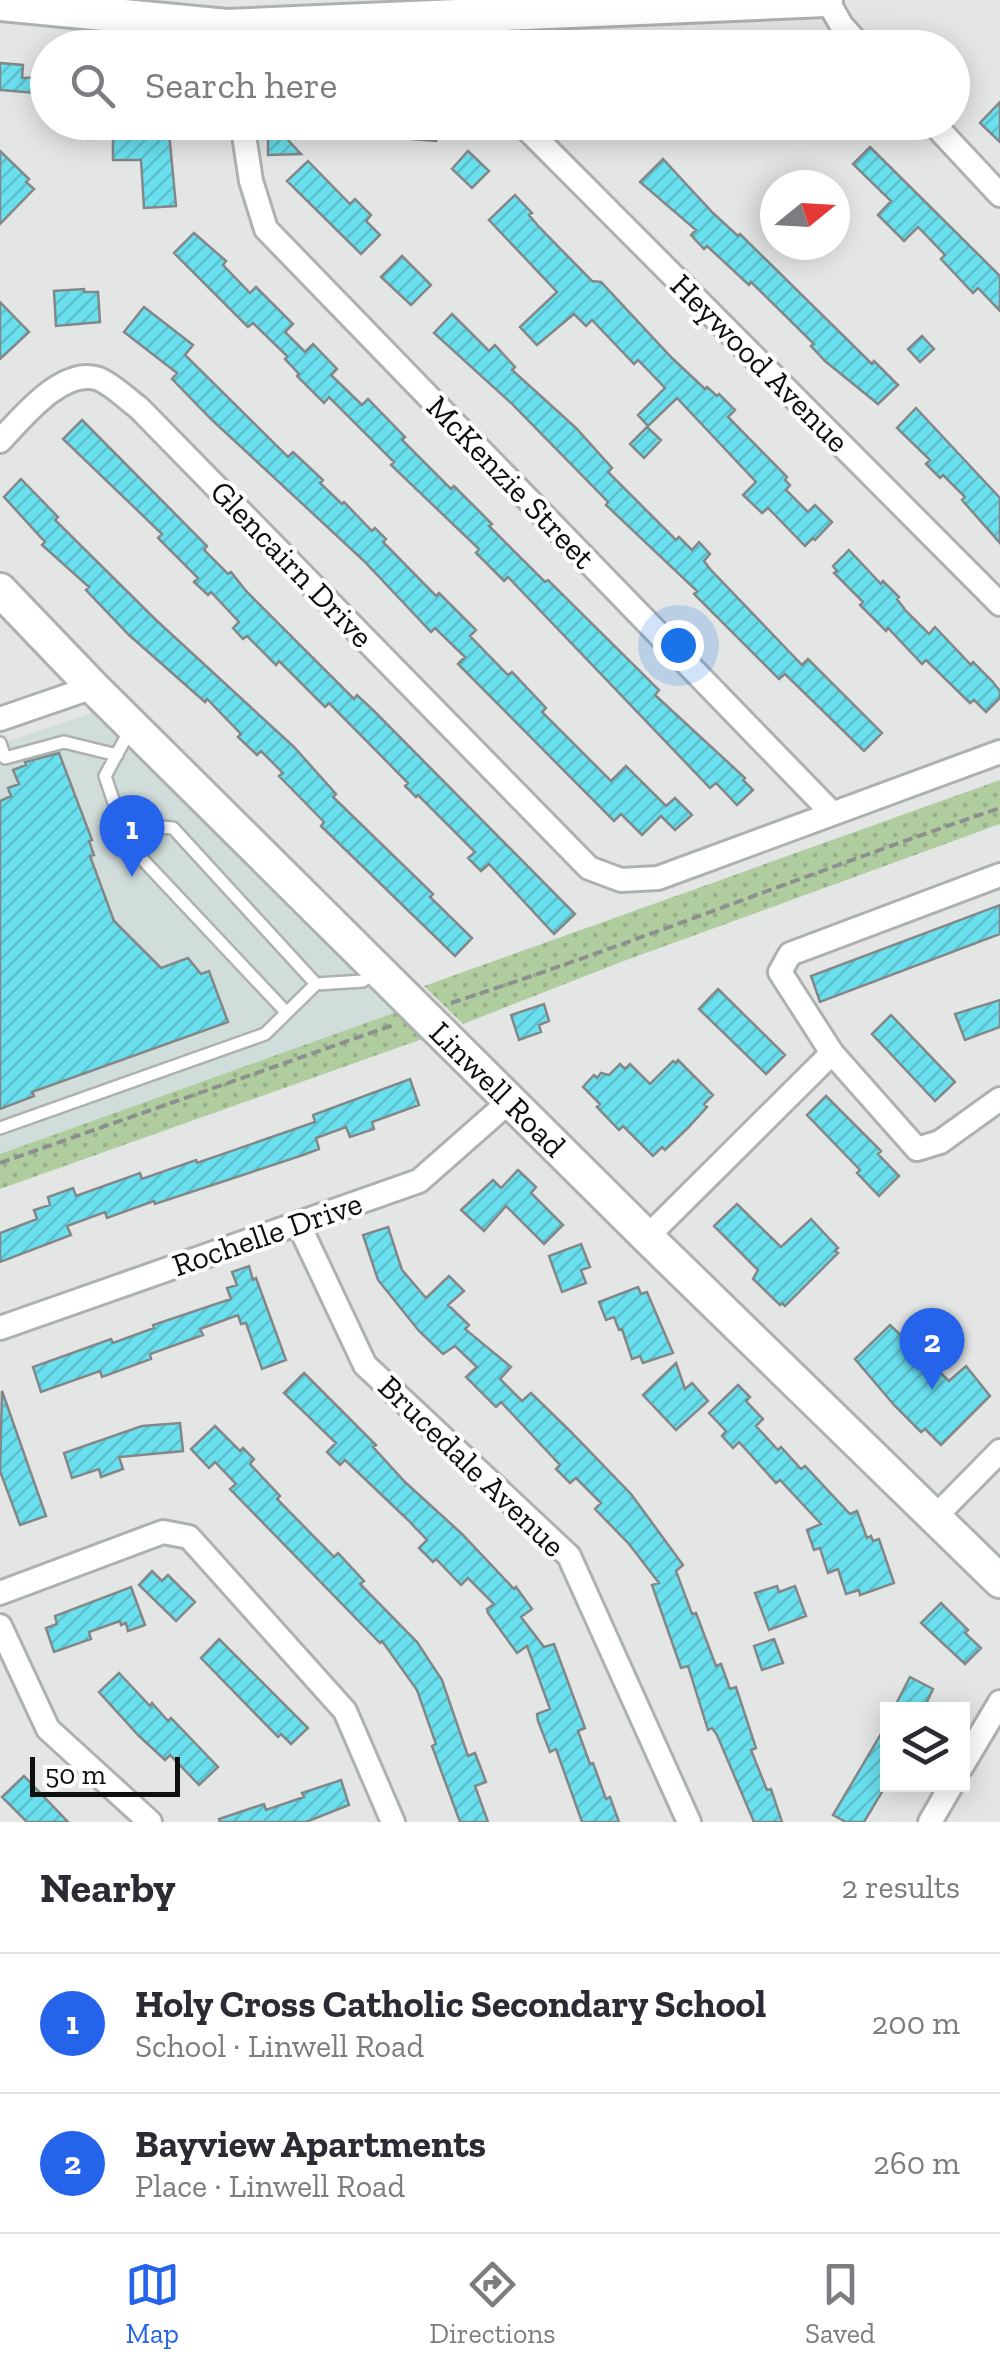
<!DOCTYPE html>
<html lang="en">
<head>
<meta charset="utf-8">
<style>
	:root { --surface:#fff; --page:#f2f2f3; --text:#2b2b33; --muted:#7c7c81; --line:#e1e1e2; --accent:#2563eb }
	body { margin:0; font-family:"Zilla Slab",serif; background:var(--page); color:var(--text) }
	.controls { position:absolute; right:30px; bottom:30px; display:grid; overflow:hidden; border-radius:0px; box-shadow:0 5px 25px #0003 }
	.controls button { width:90px; height:90px; display:grid; place-items:center; padding:0; border:0; border-bottom:2px solid var(--line); background:var(--surface); color:var(--text); font:50px sans-serif }
	.compass { position:absolute; left:760px; top:170px; width:90px; height:90px; border-radius:50%; background:var(--surface); box-shadow:0 5px 25px #0003; rotate:72deg }
	.scale { position:absolute; left:30px; bottom:25px; width:150px; box-sizing:border-box; padding-left:10px; border:5px solid #0e0f0f; border-top:0; font-size:28px; line-height:35px; white-space:nowrap; color:#0e0f0f; -webkit-text-stroke:8px #fff; paint-order:stroke }
	.you { position:absolute; left:678px; top:645px; width:35px; height:35px; margin:-25px; border:8px solid #fff; border-radius:50%; background:#1a73e8; box-shadow:0 0 0 15px #1a73e833 }
	.badge { display:grid; place-items:center; width:65px; height:65px; border-radius:50%; background:var(--accent); color:#fff; font-size:32px; font-weight:700 }
	.pin { position:absolute; translate:-50% -82px; filter:drop-shadow(0 2px 5px #0008) }
	.pin::after { content:''; position:absolute; top:52px; width:35px; height:30px; background:inherit; clip-path:polygon(0 0,100% 0,50% 100%) }
	.list { margin:0; padding:0; list-style:none }
	h2 { display:flex; justify-content:space-between; align-items:center; height:130px; margin:0; padding:0 40px; font-size:42px }
	h2 small { font-size:32px; font-weight:400; color:var(--muted) }
	.list li { display:grid; grid-template-columns:65px 1fr auto; gap:30px; align-items:center; box-sizing:border-box; height:140px; padding:0 40px; border-top:2px solid var(--line) }
	.list b { display:block; font-size:38px; white-space:nowrap }
	.list p { margin:0; font-size:32px; white-space:nowrap; color:var(--muted) }
	.list em { font-size:32px; font-style:normal; color:var(--muted) }
	.icon { flex:none; width:55px; height:55px; fill:none; stroke:currentColor; stroke-width:2; stroke-linecap:round; stroke-linejoin:round }
	.map { position:relative; flex:none; width:1000px; height:1822px; overflow:hidden }
	.search { position:absolute; background:var(--surface); box-shadow:0 5px 25px #0003; left:30px; right:30px; top:30px; height:110px; display:flex; align-items:center; gap:25px; box-sizing:border-box; padding:0 35px; border-radius:55px; color:var(--muted); font-size:38px }
	.sheet { height:410px; background:var(--surface) }
	nav { display:flex; justify-content:space-around; align-items:center; box-sizing:border-box; height:140px; border-top:2px solid var(--line); background:var(--surface); font-size:28px; color:var(--muted) }
	nav a { display:grid; justify-items:center; gap:5px }
	nav .on { color:var(--accent) }
	.map>svg:first-child { display:block }
	.built { fill:#d0ddda }
	.park { fill:url(#park-dots) }
	.building { fill:url(#building-hatch); stroke:#838787; stroke-width:2.5 }
	.lines { fill:none; stroke-linecap:round; stroke-linejoin:round }
	.service-casing { stroke:#adb1b0; stroke-width:16 }
	.minor-casing { stroke:#adb1b0; stroke-width:28 }
	.secondary-casing { stroke:#adb1b0; stroke-width:38 }
	.path { stroke:#8e908f; stroke-width:4; stroke-dasharray:10 5; stroke-linecap:butt }
	.service { stroke:#fff; stroke-width:11 }
	.minor { stroke:#fff; stroke-width:22 }
	.secondary { stroke:#fff; stroke-width:32 }
	.labels { text-anchor:middle; dominant-baseline:central; stroke-width:8; stroke-linejoin:round; paint-order:stroke }
	.street-label { font-size:32px; fill:#0e0f0f; stroke:#fff }
</style>
</head>
<body>
<div class="map">
<svg width="1000" height="1822" viewBox="0 0 1000 1822">
	<defs>
		<pattern id="park-dots" width="8" height="8" patternUnits="userSpaceOnUse" patternTransform="scale(2.5)"><rect width="8" height="8" fill="#b0cd9f"/><path d="M2 2h.1M6 6h.1" fill="none" stroke="#96af88" stroke-width="1.8" stroke-linecap="round"/></pattern>
		<pattern id="building-hatch" width="6" height="6" patternUnits="userSpaceOnUse" patternTransform="scale(2.5)"><rect width="6" height="6" fill="#6ae0ef"/><path d="M-1 1l2-2M0 6l6-6M5 7l2-2" fill="none" stroke="#5bbfcc"/></pattern>
	</defs>
	<rect width="100%" height="100%" fill="#e3e6e5"/>
	<path class="built" d="M 94,712 L 402,1010 L 0,1154 L 0,744 Z"/>
	<path class="park" d="M 1000,780 L 1000,824 L 621,962 L 463,1024 L 424,986 Z
		M 402,1010 L 425,1038 L 0,1189 L 0,1154 Z"/>
	<path class="building" d="M 0,63 L 23,65 L 22,78 L 48,77 L 48,94 L 0,90 Z
		M 1000,102 L 1000,142 L 980,123 Z
		M 85,122 L 168,122 L 176,206 L 144,208 L 141,160 L 113,160 L 113,135 L 88,139 Z
		M 268,122 L 271,122 L 301,154 L 268,155 Z
		M 412,122 L 435,122 L 436,141 L 412,139 Z
		M 870,147 L 1000,276 L 1000,311 L 978,288 L 973,293 L 941,259 L 945,255 L 918,227 L 904,241 L 878,215 L 891,201 L 853,164 Z
		M 0,151 L 29,179 L 26,182 L 34,189 L 0,224 Z
		M 468,151 L 489,171 L 472,188 L 452,169 Z
		M 663,159 L 713,213 L 738,236 L 740,234 L 872,364 L 874,361 L 898,385 L 878,404 L 825,361 L 811,346 L 814,344 L 751,282 L 749,285 L 707,246 L 704,249 L 691,235 L 696,230 L 640,182 Z
		M 308,161 L 350,204 L 355,199 L 371,215 L 366,221 L 380,235 L 361,254 L 287,181 Z
		M 515,195 L 532,213 L 529,215 L 539,227 L 592,281 L 601,282 L 672,358 L 705,389 L 707,387 L 717,396 L 719,394 L 735,410 L 728,417 L 787,477 L 785,480 L 790,485 L 786,490 L 808,512 L 815,505 L 832,522 L 815,540 L 813,538 L 805,546 L 768,508 L 762,513 L 743,495 L 756,482 L 677,398 L 648,426 L 638,415 L 665,388 L 638,360 L 634,364 L 592,320 L 586,326 L 574,314 L 537,345 L 520,327 L 557,292 L 489,220 Z
		M 194,233 L 226,261 L 223,265 L 250,293 L 256,287 L 293,324 L 285,332 L 305,352 L 313,344 L 337,369 L 331,375 L 362,405 L 368,399 L 405,437 L 402,440 L 451,489 L 454,486 L 492,524 L 489,526 L 545,582 L 548,580 L 659,690 L 655,695 L 745,778 L 743,780 L 753,790 L 737,805 L 716,783 L 710,788 L 508,577 L 504,581 L 476,553 L 479,549 L 391,465 L 394,462 L 329,397 L 324,403 L 297,376 L 299,374 L 285,359 L 287,356 L 253,323 L 248,327 L 174,253 Z
		M 402,256 L 431,285 L 411,305 L 381,277 Z
		M 84,289 L 84,292 L 98,292 L 100,322 L 56,326 L 54,291 Z
		M 0,302 L 29,332 L 0,359 Z
		M 144,307 L 193,345 L 185,355 L 288,457 L 293,452 L 323,480 L 320,483 L 342,504 L 344,502 L 372,531 L 375,528 L 386,539 L 383,542 L 436,596 L 439,593 L 476,630 L 470,636 L 508,675 L 512,672 L 546,708 L 542,712 L 611,781 L 626,766 L 666,806 L 675,798 L 692,815 L 675,830 L 661,816 L 642,835 L 621,814 L 614,821 L 458,664 L 465,657 L 435,628 L 431,632 L 364,561 L 212,420 L 172,379 L 177,373 L 124,332 Z
		M 452,314 L 489,351 L 495,345 L 515,367 L 512,370 L 576,428 L 612,468 L 608,472 L 676,540 L 679,537 L 692,550 L 699,542 L 710,554 L 704,561 L 710,569 L 802,665 L 808,659 L 882,733 L 864,751 L 785,674 L 779,679 L 694,594 L 697,591 L 606,505 L 608,502 L 511,403 L 434,333 Z
		M 922,336 L 934,349 L 920,362 L 908,349 Z
		M 916,408 L 1000,498 L 1000,543 L 962,500 L 965,497 L 943,475 L 940,478 L 926,464 L 930,460 L 897,428 Z
		M 82,420 L 207,546 L 204,550 L 228,574 L 231,572 L 246,591 L 354,699 L 357,695 L 374,711 L 575,914 L 554,934 L 489,864 L 481,871 L 468,858 L 475,852 L 418,795 L 416,797 L 405,786 L 408,783 L 329,703 L 325,707 L 279,661 L 276,665 L 247,636 L 243,639 L 233,628 L 239,622 L 211,592 L 208,595 L 194,582 L 198,578 L 158,538 L 162,534 L 63,439 Z
		M 647,427 L 661,440 L 644,458 L 630,444 Z
		M 21,479 L 58,517 L 55,520 L 156,620 L 294,747 L 336,794 L 333,797 L 433,894 L 430,897 L 472,938 L 455,956 L 321,826 L 324,822 L 279,776 L 283,773 L 261,751 L 257,755 L 238,737 L 241,734 L 207,699 L 205,702 L 129,635 L 86,590 L 89,587 L 42,545 L 45,542 L 4,497 Z
		M 849,550 L 881,584 L 883,581 L 899,597 L 897,599 L 906,611 L 929,634 L 935,627 L 971,665 L 973,662 L 992,681 L 1000,691 L 1000,698 L 986,712 L 974,700 L 970,703 L 926,660 L 922,664 L 888,628 L 886,631 L 860,605 L 863,602 L 834,573 L 837,571 L 833,566 Z
		M 59,753 L 92,840 L 89,841 L 94,855 L 90,856 L 114,921 L 161,968 L 188,958 L 201,974 L 209,971 L 228,1022 L 32,1092 L 34,1096 L 0,1109 L 0,801 L 11,796 L 8,788 L 19,784 L 13,770 L 26,765 L 25,762 Z
		M 1000,905 L 1000,934 L 820,1002 L 811,976 Z
		M 718,989 L 785,1055 L 766,1074 L 699,1009 Z
		M 1000,1000 L 1000,1027 L 965,1040 L 955,1014 Z
		M 544,1004 L 549,1021 L 539,1025 L 541,1032 L 519,1040 L 511,1015 Z
		M 891,1015 L 955,1082 L 935,1101 L 872,1034 Z
		M 678,1060 L 713,1095 L 704,1104 L 707,1107 L 688,1128 L 665,1150 L 662,1147 L 653,1156 L 623,1126 L 619,1130 L 597,1107 L 600,1104 L 583,1087 L 594,1075 L 597,1078 L 601,1073 L 609,1075 L 620,1064 L 625,1069 L 630,1064 L 650,1084 L 673,1061 L 676,1063 Z
		M 410,1079 L 419,1105 L 372,1122 L 374,1129 L 350,1137 L 346,1127 L 316,1138 L 319,1149 L 303,1155 L 155,1204 L 154,1201 L 107,1218 L 105,1212 L 67,1226 L 71,1235 L 0,1262 L 0,1233 L 37,1219 L 34,1210 L 50,1205 L 48,1197 L 73,1188 L 76,1196 L 140,1173 L 142,1179 L 196,1160 L 197,1163 L 315,1122 L 313,1115 Z
		M 826,1096 L 881,1151 L 878,1154 L 899,1176 L 879,1196 L 857,1173 L 860,1170 L 807,1115 Z
		M 518,1170 L 536,1187 L 531,1193 L 563,1225 L 544,1244 L 506,1206 L 484,1231 L 461,1210 L 493,1180 L 501,1188 Z
		M 737,1204 L 781,1247 L 811,1219 L 838,1248 L 835,1251 L 838,1253 L 785,1306 L 782,1303 L 780,1305 L 753,1279 L 758,1270 L 714,1226 Z
		M 388,1227 L 402,1270 L 426,1298 L 449,1276 L 464,1291 L 448,1305 L 469,1325 L 465,1329 L 511,1367 L 500,1379 L 522,1401 L 531,1393 L 570,1431 L 631,1494 L 683,1565 L 676,1571 L 692,1614 L 696,1613 L 716,1666 L 721,1664 L 730,1689 L 736,1687 L 756,1748 L 751,1750 L 767,1790 L 771,1789 L 782,1822 L 754,1822 L 717,1735 L 712,1728 L 708,1730 L 688,1666 L 681,1668 L 652,1585 L 659,1583 L 629,1544 L 595,1509 L 601,1503 L 576,1478 L 570,1483 L 556,1469 L 560,1465 L 501,1402 L 496,1407 L 466,1377 L 477,1367 L 455,1346 L 443,1354 L 419,1331 L 378,1280 L 363,1235 Z
		M 581,1244 L 590,1267 L 581,1270 L 586,1283 L 562,1292 L 549,1256 Z
		M 249,1266 L 253,1280 L 256,1278 L 286,1360 L 262,1369 L 246,1323 L 241,1324 L 238,1315 L 200,1329 L 203,1335 L 150,1354 L 151,1359 L 102,1377 L 100,1371 L 41,1392 L 33,1367 L 111,1339 L 113,1343 L 154,1328 L 153,1325 L 231,1299 L 227,1288 L 237,1285 L 232,1272 Z
		M 638,1287 L 641,1294 L 647,1292 L 673,1353 L 643,1363 L 640,1356 L 632,1359 L 622,1329 L 619,1330 L 614,1317 L 606,1320 L 599,1302 Z
		M 890,1325 L 949,1381 L 966,1366 L 990,1396 L 941,1445 L 925,1429 L 921,1432 L 894,1405 L 855,1359 Z
		M 676,1363 L 685,1389 L 692,1383 L 708,1401 L 676,1430 L 643,1395 Z
		M 304,1373 L 376,1445 L 373,1447 L 405,1482 L 461,1533 L 514,1589 L 516,1587 L 532,1609 L 521,1617 L 544,1647 L 554,1644 L 585,1728 L 578,1731 L 590,1764 L 593,1763 L 606,1799 L 610,1797 L 619,1822 L 582,1822 L 556,1749 L 550,1752 L 538,1721 L 537,1714 L 550,1709 L 527,1646 L 517,1653 L 488,1613 L 487,1609 L 494,1604 L 468,1578 L 461,1585 L 436,1559 L 433,1562 L 419,1548 L 427,1540 L 408,1520 L 345,1460 L 340,1465 L 327,1452 L 336,1443 L 284,1393 Z
		M 738,1385 L 750,1397 L 746,1401 L 763,1419 L 756,1426 L 778,1450 L 781,1447 L 801,1469 L 805,1466 L 850,1514 L 857,1511 L 867,1538 L 871,1536 L 873,1541 L 879,1539 L 894,1583 L 860,1595 L 859,1590 L 846,1594 L 838,1569 L 828,1573 L 820,1548 L 814,1550 L 807,1530 L 821,1524 L 780,1480 L 776,1483 L 739,1442 L 733,1448 L 722,1436 L 726,1431 L 709,1413 Z
		M 2,1391 L 46,1516 L 20,1525 L 0,1471 Z
		M 180,1423 L 183,1451 L 119,1457 L 123,1469 L 101,1477 L 99,1469 L 72,1478 L 64,1453 L 142,1426 Z
		M 215,1426 L 240,1451 L 243,1448 L 254,1459 L 250,1464 L 280,1496 L 277,1499 L 334,1557 L 338,1553 L 364,1581 L 360,1584 L 417,1642 L 442,1680 L 468,1756 L 475,1753 L 486,1782 L 475,1786 L 488,1822 L 460,1822 L 432,1746 L 436,1744 L 417,1690 L 382,1641 L 380,1643 L 230,1489 L 236,1484 L 215,1462 L 209,1468 L 191,1449 Z
		M 152,1571 L 162,1581 L 168,1575 L 195,1602 L 176,1621 L 139,1585 Z
		M 777,1586 L 779,1592 L 795,1586 L 806,1616 L 769,1630 L 755,1593 Z
		M 131,1587 L 145,1625 L 128,1631 L 126,1623 L 121,1625 L 120,1621 L 89,1632 L 91,1639 L 54,1652 L 46,1628 L 57,1624 L 55,1616 Z
		M 941,1603 L 968,1630 L 965,1633 L 981,1648 L 965,1664 L 921,1623 Z
		M 219,1639 L 308,1728 L 291,1744 L 281,1734 L 278,1737 L 201,1658 Z
		M 774,1639 L 783,1663 L 762,1670 L 754,1646 Z
		M 119,1673 L 150,1706 L 152,1703 L 168,1721 L 171,1718 L 218,1767 L 199,1785 L 170,1755 L 165,1760 L 139,1736 L 99,1692 Z
		M 910,1677 L 933,1689 L 923,1710 L 893,1710 Z
		M 888,1722 L 888,1782 L 864,1822 L 846,1822 L 833,1815 Z
		M 24,1776 L 68,1822 L 27,1822 L 2,1797 Z
		M 341,1780 L 349,1805 L 306,1822 L 220,1822 L 219,1819 L 264,1804 L 266,1810 L 304,1797 L 302,1793 Z"/>
	<g class="lines">
		<defs>
			<path id="service" d="M 130,730 L 105,776 L 128,844 L 286,1012
				M 0,743 L 5,758 L 64,742 L 117,755
				M 316,984 L 363,981 L 376,971
				M 0,1128 L 265,1034 L 316,984 L 173,828 L 121,824"/>
			<path id="minor" d="M 827,0 L 842,26 L 862,48
				M 485,14 L 495,48
				M 242,122 L 251,181 L 266,229 L 832,813
				M 520,122 L 1000,604
				M 932,122 L 1000,195
				M 0,441 C 21,419 63,366 99,379 C 113,385 127,399 139,408 L 589,868 L 621,880 L 658,878 L 1000,752
				M 0,719 L 93,687
				M 1000,875 L 790,954 L 780,972 L 832,1053 L 917,1149 L 940,1142 L 1000,1099
				M 298,1223 L 365,1365 L 569,1556 L 689,1822
				M 647,1237 L 832,1053
				M 0,1328 L 419,1181 L 511,1100
				M 935,1517 L 1000,1451
				M 0,1593 L 163,1532 L 189,1537 L 345,1711 L 393,1822
				M 0,1626 L 48,1729 L 150,1822
				M 962,1766 L 1000,1702
				M 930,1822 L 952,1784"/>
			<g id="secondary">
				<path d="M 0,4 L 227,26 L 826,0"/>
				<path id="s1" d="M 0,590 L 93,687 L 647,1237 L 1000,1581"/>
			</g>
		</defs>
		<use href="#service" class="service-casing"/>
		<use href="#minor" class="minor-casing"/>
		<use href="#secondary" class="secondary-casing"/>
		<path class="path" d="M 451,1003 C 636,943 816,870 1000,808
			M 0,1163 L 396,1024"/>
		<use href="#service" class="service"/>
		<use href="#minor" class="minor"/>
		<use href="#secondary" class="secondary"/>
	</g>
	<g class="labels">
		<g class="street-label">
			<text transform="translate(760 363) rotate(45)">Heywood Avenue</text>
			<text transform="translate(511 482) rotate(46)">McKenzie Street</text>
			<text transform="translate(292 564) rotate(46)">Glencairn Drive</text>
			<text stroke="none"><textPath href="#s1" startOffset="705">Linwell Road</textPath></text>
			<text transform="translate(267 1234) rotate(-19)">Rochelle Drive</text>
			<text transform="translate(472 1466) rotate(44)">Brucedale Avenue</text>
		</g>
	</g>
</svg>
<div class="controls">
<button><svg class="icon" aria-label="layers" viewBox="0 0 24 24"><path d="M12 4l9 5-9 5-9-5zM3 14l9 5 9-5"/></svg></button>
</div>
<svg class="compass" viewBox="-18 -18 36 36"><path d="M0-13l5 13h-10z" fill="#e53935"/><path d="M0 13l5-13h-10z" fill="#7c7c81"/></svg>
<div class="scale">50 m</div>
<div class="you"></div>
<div class="pin badge" style="left:132px;top:877px">1</div>
<div class="pin badge" style="left:932px;top:1390px">2</div>
<div class="search"><svg class="icon" aria-label="search" viewBox="0 0 24 24"><circle cx="10" cy="10" r="6"/><path d="M15 15l6 6"/></svg>Search here</div>
</div>
<section class="sheet">
<h2>Nearby<small>2 results</small></h2>
<ul class="list">
<li><span class="badge">1</span><div><b>Holy Cross Catholic Secondary School</b><p>School · Linwell Road</p></div><em>200 m</em></li>
<li><span class="badge">2</span><div><b>Bayview Apartments</b><p>Place · Linwell Road</p></div><em>260 m</em></li>
</ul>
</section>
<nav>
<a class="on"><svg class="icon" aria-label="map" viewBox="0 0 24 24"><path d="M3 6l6-2 6 2 6-2v14l-6 2-6-2-6 2zM9 4v14M15 6v14"/></svg>Map</a>
<a><svg class="icon" aria-label="directions" viewBox="0 0 24 24"><path d="M12 3l9 9-9 9-9-9zM9 14v-3h6M13 9l2 2-2 2"/></svg>Directions</a>
<a><svg class="icon" aria-label="saved" viewBox="0 0 24 24"><path d="M7 4h10v16l-5-4-5 4z"/></svg>Saved</a>
</nav>
</body>
</html>
